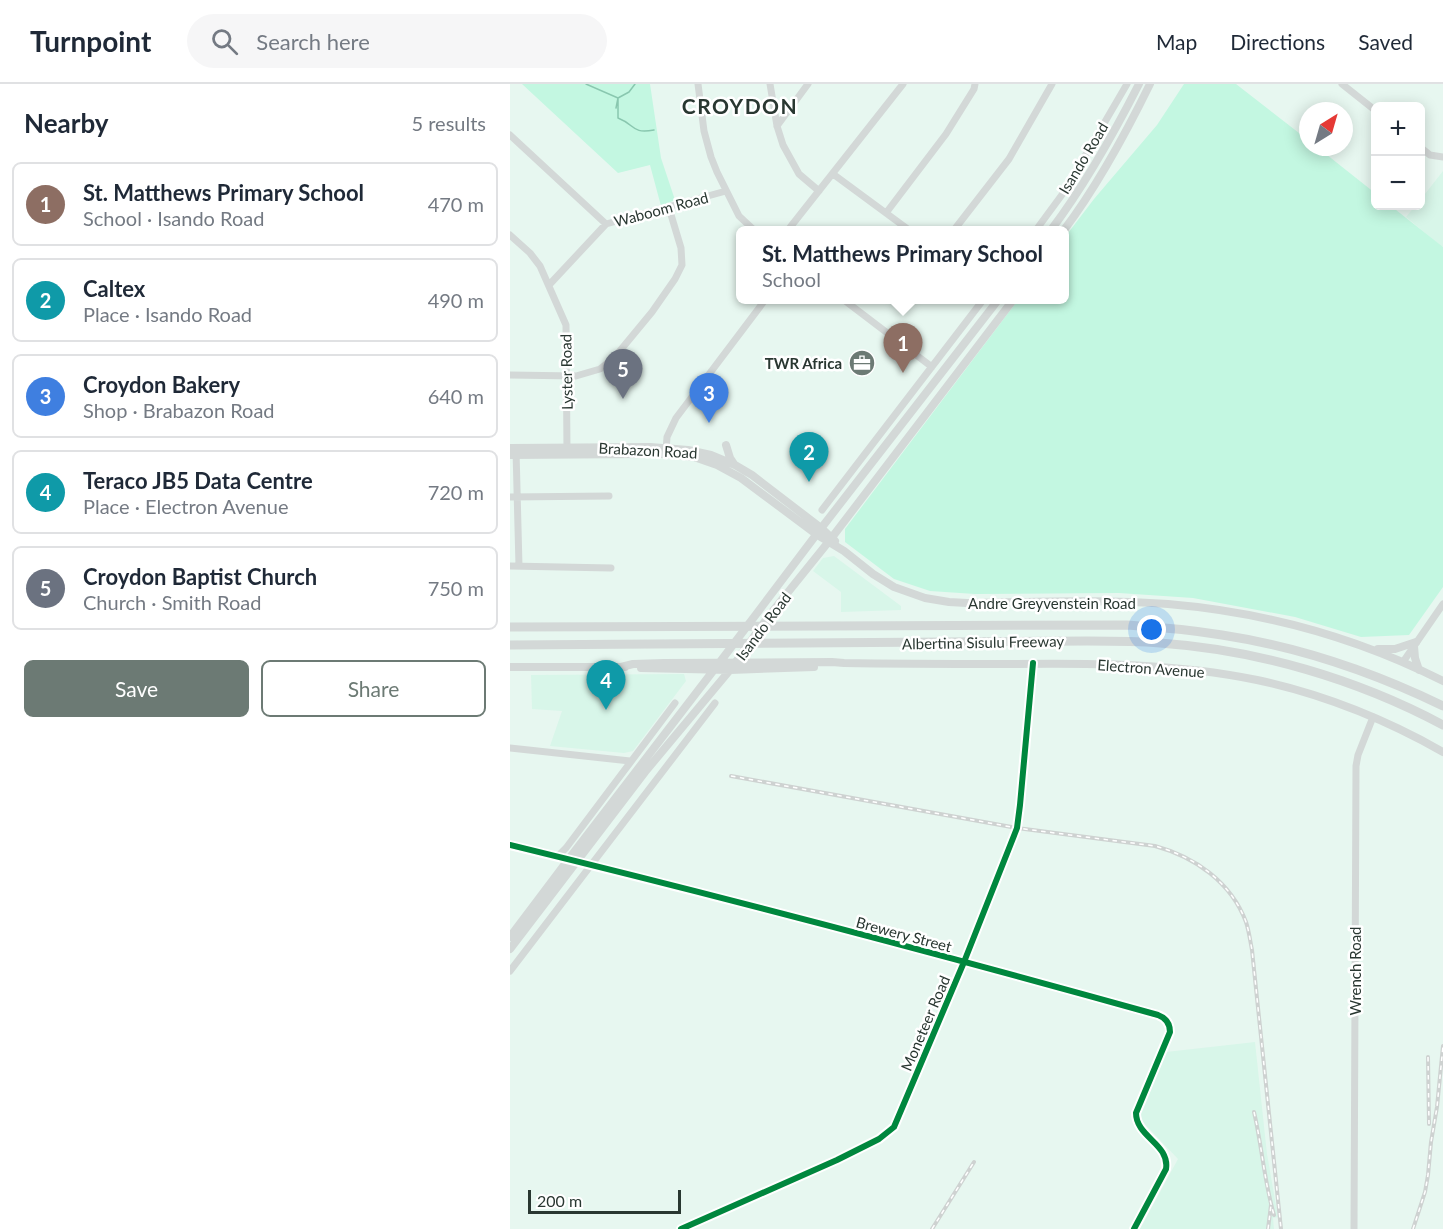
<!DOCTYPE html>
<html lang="en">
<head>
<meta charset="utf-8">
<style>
	:root { --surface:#fff; --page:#f6f6f7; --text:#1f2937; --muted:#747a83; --line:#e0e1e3; --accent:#6c7a74 }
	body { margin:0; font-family:Lato,sans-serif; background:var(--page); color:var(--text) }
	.controls { position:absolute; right:18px; top:18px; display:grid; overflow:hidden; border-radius:9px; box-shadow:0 3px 15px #0003 }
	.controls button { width:54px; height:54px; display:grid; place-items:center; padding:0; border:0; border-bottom:2px solid var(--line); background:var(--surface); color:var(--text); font:30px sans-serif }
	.compass { position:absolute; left:789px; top:18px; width:54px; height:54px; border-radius:50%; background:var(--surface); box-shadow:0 3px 15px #0003; rotate:37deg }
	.scale { position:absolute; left:18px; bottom:15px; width:153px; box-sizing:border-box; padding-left:6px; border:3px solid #293731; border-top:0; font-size:16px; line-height:21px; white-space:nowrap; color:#293731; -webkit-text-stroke:4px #fff; paint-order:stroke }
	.you { position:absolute; left:642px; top:546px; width:21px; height:21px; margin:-15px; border:4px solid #fff; border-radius:50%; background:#1a73e8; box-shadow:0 0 0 9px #1a73e833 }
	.badge { display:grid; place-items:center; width:39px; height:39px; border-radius:50%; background:var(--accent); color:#fff; font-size:20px; font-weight:700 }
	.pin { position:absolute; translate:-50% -50px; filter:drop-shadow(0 2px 3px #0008) }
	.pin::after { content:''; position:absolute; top:32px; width:21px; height:18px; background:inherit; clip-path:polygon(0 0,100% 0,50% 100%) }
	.popup { position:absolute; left:226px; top:142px; width:333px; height:78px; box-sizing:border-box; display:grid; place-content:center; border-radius:9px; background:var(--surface); filter:drop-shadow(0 2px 4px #0005); font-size:20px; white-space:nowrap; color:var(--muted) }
	.popup b { font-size:22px; color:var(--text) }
	.popup::after { content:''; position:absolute; left:50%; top:100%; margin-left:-12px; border:12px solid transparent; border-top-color:var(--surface) }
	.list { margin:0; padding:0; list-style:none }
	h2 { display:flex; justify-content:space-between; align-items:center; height:78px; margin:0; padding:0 24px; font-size:26px }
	h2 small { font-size:20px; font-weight:400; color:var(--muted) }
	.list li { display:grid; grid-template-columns:39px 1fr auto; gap:18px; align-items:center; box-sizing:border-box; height:84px; margin:0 12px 12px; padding:0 12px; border:2px solid var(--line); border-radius:9px }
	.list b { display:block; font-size:22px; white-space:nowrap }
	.list p { margin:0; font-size:20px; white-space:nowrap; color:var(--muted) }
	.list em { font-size:20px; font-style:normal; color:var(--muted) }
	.actions { display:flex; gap:12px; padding:18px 24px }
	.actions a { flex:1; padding:14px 0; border:2px solid var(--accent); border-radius:9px; text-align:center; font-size:21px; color:var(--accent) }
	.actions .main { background:var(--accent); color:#fff }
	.icon { flex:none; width:33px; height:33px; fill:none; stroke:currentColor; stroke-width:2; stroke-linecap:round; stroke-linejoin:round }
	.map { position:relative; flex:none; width:933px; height:1145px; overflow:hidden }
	header { display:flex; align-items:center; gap:36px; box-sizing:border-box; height:84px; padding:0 30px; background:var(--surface); border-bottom:2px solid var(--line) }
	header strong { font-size:28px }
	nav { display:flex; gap:33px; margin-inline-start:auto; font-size:21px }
	.search { width:420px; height:54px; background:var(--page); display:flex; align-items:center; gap:15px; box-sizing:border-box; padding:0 21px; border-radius:33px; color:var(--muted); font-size:22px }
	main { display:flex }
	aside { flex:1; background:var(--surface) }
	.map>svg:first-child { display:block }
	.built { fill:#d8f6e9 }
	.green { fill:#c3f7e1 }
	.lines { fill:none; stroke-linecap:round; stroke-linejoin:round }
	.stream { stroke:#89c7af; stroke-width:1.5 }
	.minor { stroke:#d3d8d7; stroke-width:7 }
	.major { stroke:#d3d8d7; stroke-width:8 }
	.highway { stroke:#d3d8d7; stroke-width:9 }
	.rail-casing { stroke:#ced2d1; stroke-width:4 }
	.rail { stroke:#fff; stroke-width:1.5; stroke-dasharray:4.5; stroke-linecap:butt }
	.cycleway-casing { stroke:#fff; stroke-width:10 }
	.cycleway { stroke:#00873e; stroke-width:6 }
	.labels { text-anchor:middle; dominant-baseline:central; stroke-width:5; stroke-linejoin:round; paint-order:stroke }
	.street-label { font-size:15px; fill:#293731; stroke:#fff }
	.poi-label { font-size:15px; font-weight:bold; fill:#293731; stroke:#fff; text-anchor:end }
	.district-label { font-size:21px; font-weight:bold; letter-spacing:1.5px; fill:#293731; stroke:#fff }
</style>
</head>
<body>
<header>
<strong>Turnpoint</strong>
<div class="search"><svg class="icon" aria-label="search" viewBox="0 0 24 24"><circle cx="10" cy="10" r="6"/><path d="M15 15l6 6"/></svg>Search here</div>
<nav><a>Map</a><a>Directions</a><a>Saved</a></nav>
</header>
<main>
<aside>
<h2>Nearby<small>5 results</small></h2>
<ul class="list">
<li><span class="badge" style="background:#8d6e63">1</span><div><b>St. Matthews Primary School</b><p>School · Isando Road</p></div><em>470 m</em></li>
<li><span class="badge" style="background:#0f9aa8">2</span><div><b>Caltex</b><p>Place · Isando Road</p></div><em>490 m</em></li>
<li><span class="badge" style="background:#3f7fe0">3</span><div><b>Croydon Bakery</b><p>Shop · Brabazon Road</p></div><em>640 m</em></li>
<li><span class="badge" style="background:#0f9aa8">4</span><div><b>Teraco JB5 Data Centre</b><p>Place · Electron Avenue</p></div><em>720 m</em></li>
<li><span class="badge" style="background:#6b7280">5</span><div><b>Croydon Baptist Church</b><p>Church · Smith Road</p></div><em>750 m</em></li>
</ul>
<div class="actions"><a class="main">Save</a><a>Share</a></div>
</aside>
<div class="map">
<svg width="933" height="1145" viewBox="0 0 933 1145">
	<rect width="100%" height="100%" fill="#e7f7f0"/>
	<path class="built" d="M 933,87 L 933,162 L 932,163 L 896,133 L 905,122 L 910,122 L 911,115 Z
		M 324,472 L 391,522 L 391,526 L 331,528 L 331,508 L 303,487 L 313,474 Z
		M 174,590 L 176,597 L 123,667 L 114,669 L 40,662 L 52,627 L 22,625 L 21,591 Z
		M 745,958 L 757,1070 L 768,1133 L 763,1134 L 764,1145 L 630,1145 L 668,1075 L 631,1036 L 630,1027 L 656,968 Z"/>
	<path class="green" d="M 12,0 L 140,0 L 151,74 L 165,116 L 151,122 L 140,81 L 108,89 Z
		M 674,0 L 726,0 L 798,56 L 798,63 L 807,63 L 865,109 L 866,122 L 881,122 L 933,163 L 933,503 L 899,551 L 851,553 L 785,533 L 683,514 L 609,509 L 465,510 L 420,507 L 384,495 L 335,458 L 335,445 L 508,216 L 555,216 L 555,153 L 584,115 L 647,41 Z"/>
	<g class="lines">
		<path class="stream" d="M 76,0 L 108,14 L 119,8 L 125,0
			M 106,24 L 108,14 L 108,34 C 126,41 121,50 144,46"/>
		<path class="minor" d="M 188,0 L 194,47 L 201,73 L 207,88 L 229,132 L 244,146
			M 260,0 L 267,42 L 273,61 L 289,90 L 309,107
			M 832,0 L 866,27
			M 267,42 L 298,0
			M 0,51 L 96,140
			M 910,63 L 920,71 L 933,73
			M 323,90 L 399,146
			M 376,129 L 436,50 L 464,5 L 465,0
			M 278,146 L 393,0
			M 444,146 L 499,75 L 542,0
			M 526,146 L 554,108 L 617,0
			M 0,151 L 20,169 L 30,182 L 56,241 L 57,368
			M 39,201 L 96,140 L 216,107
			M 334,216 L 422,283
			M 0,291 L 66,292 L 90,285 L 104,274 L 142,228 L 165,195 L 172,181 L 171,164 L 159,124
			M 6,366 L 9,482
			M 156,367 L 157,353 L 166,334 L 255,216
			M 0,413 L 99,412
			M 312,426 L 473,216
			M 0,482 L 101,484
			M 893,578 L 933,520
			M 0,664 L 120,677
			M 0,761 C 217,814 433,871 648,931 C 656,934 660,939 660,948 L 626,1029 C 626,1053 660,1060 656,1085 L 624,1145
			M 47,773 L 56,764 L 165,619
			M 0,887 L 205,619
			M 171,1145 L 327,1076 L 369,1055 L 384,1043 L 454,878 L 507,744 L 510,721 L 523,579
			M 844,1145 L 846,682 L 848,671 L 863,633"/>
		<path class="major" d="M 541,146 C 575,101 603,51 629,0
			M 554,146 C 588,101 615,51 640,0
			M 216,361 L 220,374 L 224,380
			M 0,364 L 140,363 L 178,366 L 201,371 L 225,381 L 242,391 L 311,444 L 325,457
			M 0,371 L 134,370 L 156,370 L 184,373 L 207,381 L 231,394 L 306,450 L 334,467 L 363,490 L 384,503 L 415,514 L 439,518 L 457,519 C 524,518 591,515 658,520 C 753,528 848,554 933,597
			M 904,562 L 905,574 L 909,586
			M 868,565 L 885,565 L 906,558
			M 0,583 L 115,583
			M 111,583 L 123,580 L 154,579 L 322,578 L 334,579 C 389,580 443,580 498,580 C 582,579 664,579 747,596 C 812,610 875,635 933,668
			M 131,584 L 220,586 L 304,583
			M 0,853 L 58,776 L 213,574 L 309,447 L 488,216
			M 0,865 L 135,688 L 220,586 L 258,533 L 320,456 L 503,216"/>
		<path class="highway" d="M 0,543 L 617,541 C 649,543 681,546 712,551 C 790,563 863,588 933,622
			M 0,561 L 577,557 C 602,557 626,557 650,559 C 748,566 847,595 933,641"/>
		<defs>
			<path id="rail" d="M 221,692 L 507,744 L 645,762 C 685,773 721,798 736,838 C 739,847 740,856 742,866 L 771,1145
				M 918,973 L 919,1040
				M 744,1028 C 752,1062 754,1097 764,1131
				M 422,1145 L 464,1078
				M 758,1145 L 761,1121
				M 903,1145 L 915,1108 L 918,1091 L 921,1058 L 927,1023 L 933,962"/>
		</defs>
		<use href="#rail" class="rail-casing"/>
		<use href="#rail" class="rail"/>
		<defs>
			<path id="cycleway" d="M 0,761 C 217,814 433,871 648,931 C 656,934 660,939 660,948 L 626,1029 C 626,1053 660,1060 656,1085 L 624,1145
				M 171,1145 L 327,1076 L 369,1055 L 384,1043 L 454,878 L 507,744 L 510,721 L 523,579"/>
		</defs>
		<use href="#cycleway" class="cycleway-casing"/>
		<use href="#cycleway" class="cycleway"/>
	</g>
	<defs>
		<symbol id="office-disc" viewBox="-11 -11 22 22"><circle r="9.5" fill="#6c7a74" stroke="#fff"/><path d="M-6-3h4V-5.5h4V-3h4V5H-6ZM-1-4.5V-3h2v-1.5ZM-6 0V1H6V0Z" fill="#fff"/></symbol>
	</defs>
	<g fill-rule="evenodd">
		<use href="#office-disc" x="337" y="264" width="30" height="30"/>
	</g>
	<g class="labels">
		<g class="street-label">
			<text transform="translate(573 74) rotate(-59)">Isando Road</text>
			<text transform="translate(151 125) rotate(-15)">Waboom Road</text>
			<text transform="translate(56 288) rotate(-91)">Lyster Road</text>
			<text transform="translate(138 366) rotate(3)">Brabazon Road</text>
			<text x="542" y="519">Andre Greyvenstein Road</text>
			<text transform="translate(253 542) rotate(-53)">Isando Road</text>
			<text transform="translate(473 558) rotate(-1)">Albertina Sisulu Freeway</text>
			<text transform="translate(641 584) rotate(4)">Electron Avenue</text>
			<text transform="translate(394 850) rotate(15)">Brewery Street</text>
			<text transform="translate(845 887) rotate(-90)">Wrench Road</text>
			<text transform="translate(415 939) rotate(-67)">Moneteer Road</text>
		</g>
		<g class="poi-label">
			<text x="332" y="279">TWR Africa</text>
		</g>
		<g class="district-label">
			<text x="230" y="21">CROYDON</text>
		</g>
	</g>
</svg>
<div class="controls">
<button>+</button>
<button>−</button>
</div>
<svg class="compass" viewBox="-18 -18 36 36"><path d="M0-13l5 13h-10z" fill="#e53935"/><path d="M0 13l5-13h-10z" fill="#747a83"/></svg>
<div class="scale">200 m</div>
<div class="you"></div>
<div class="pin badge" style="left:393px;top:289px;background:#8d6e63">1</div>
<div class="popup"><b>St. Matthews Primary School</b>School</div>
<div class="pin badge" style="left:299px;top:398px;background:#0f9aa8">2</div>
<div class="pin badge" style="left:199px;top:339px;background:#3f7fe0">3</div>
<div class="pin badge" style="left:96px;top:626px;background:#0f9aa8">4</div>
<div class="pin badge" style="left:113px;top:315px;background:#6b7280">5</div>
</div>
</main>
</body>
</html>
